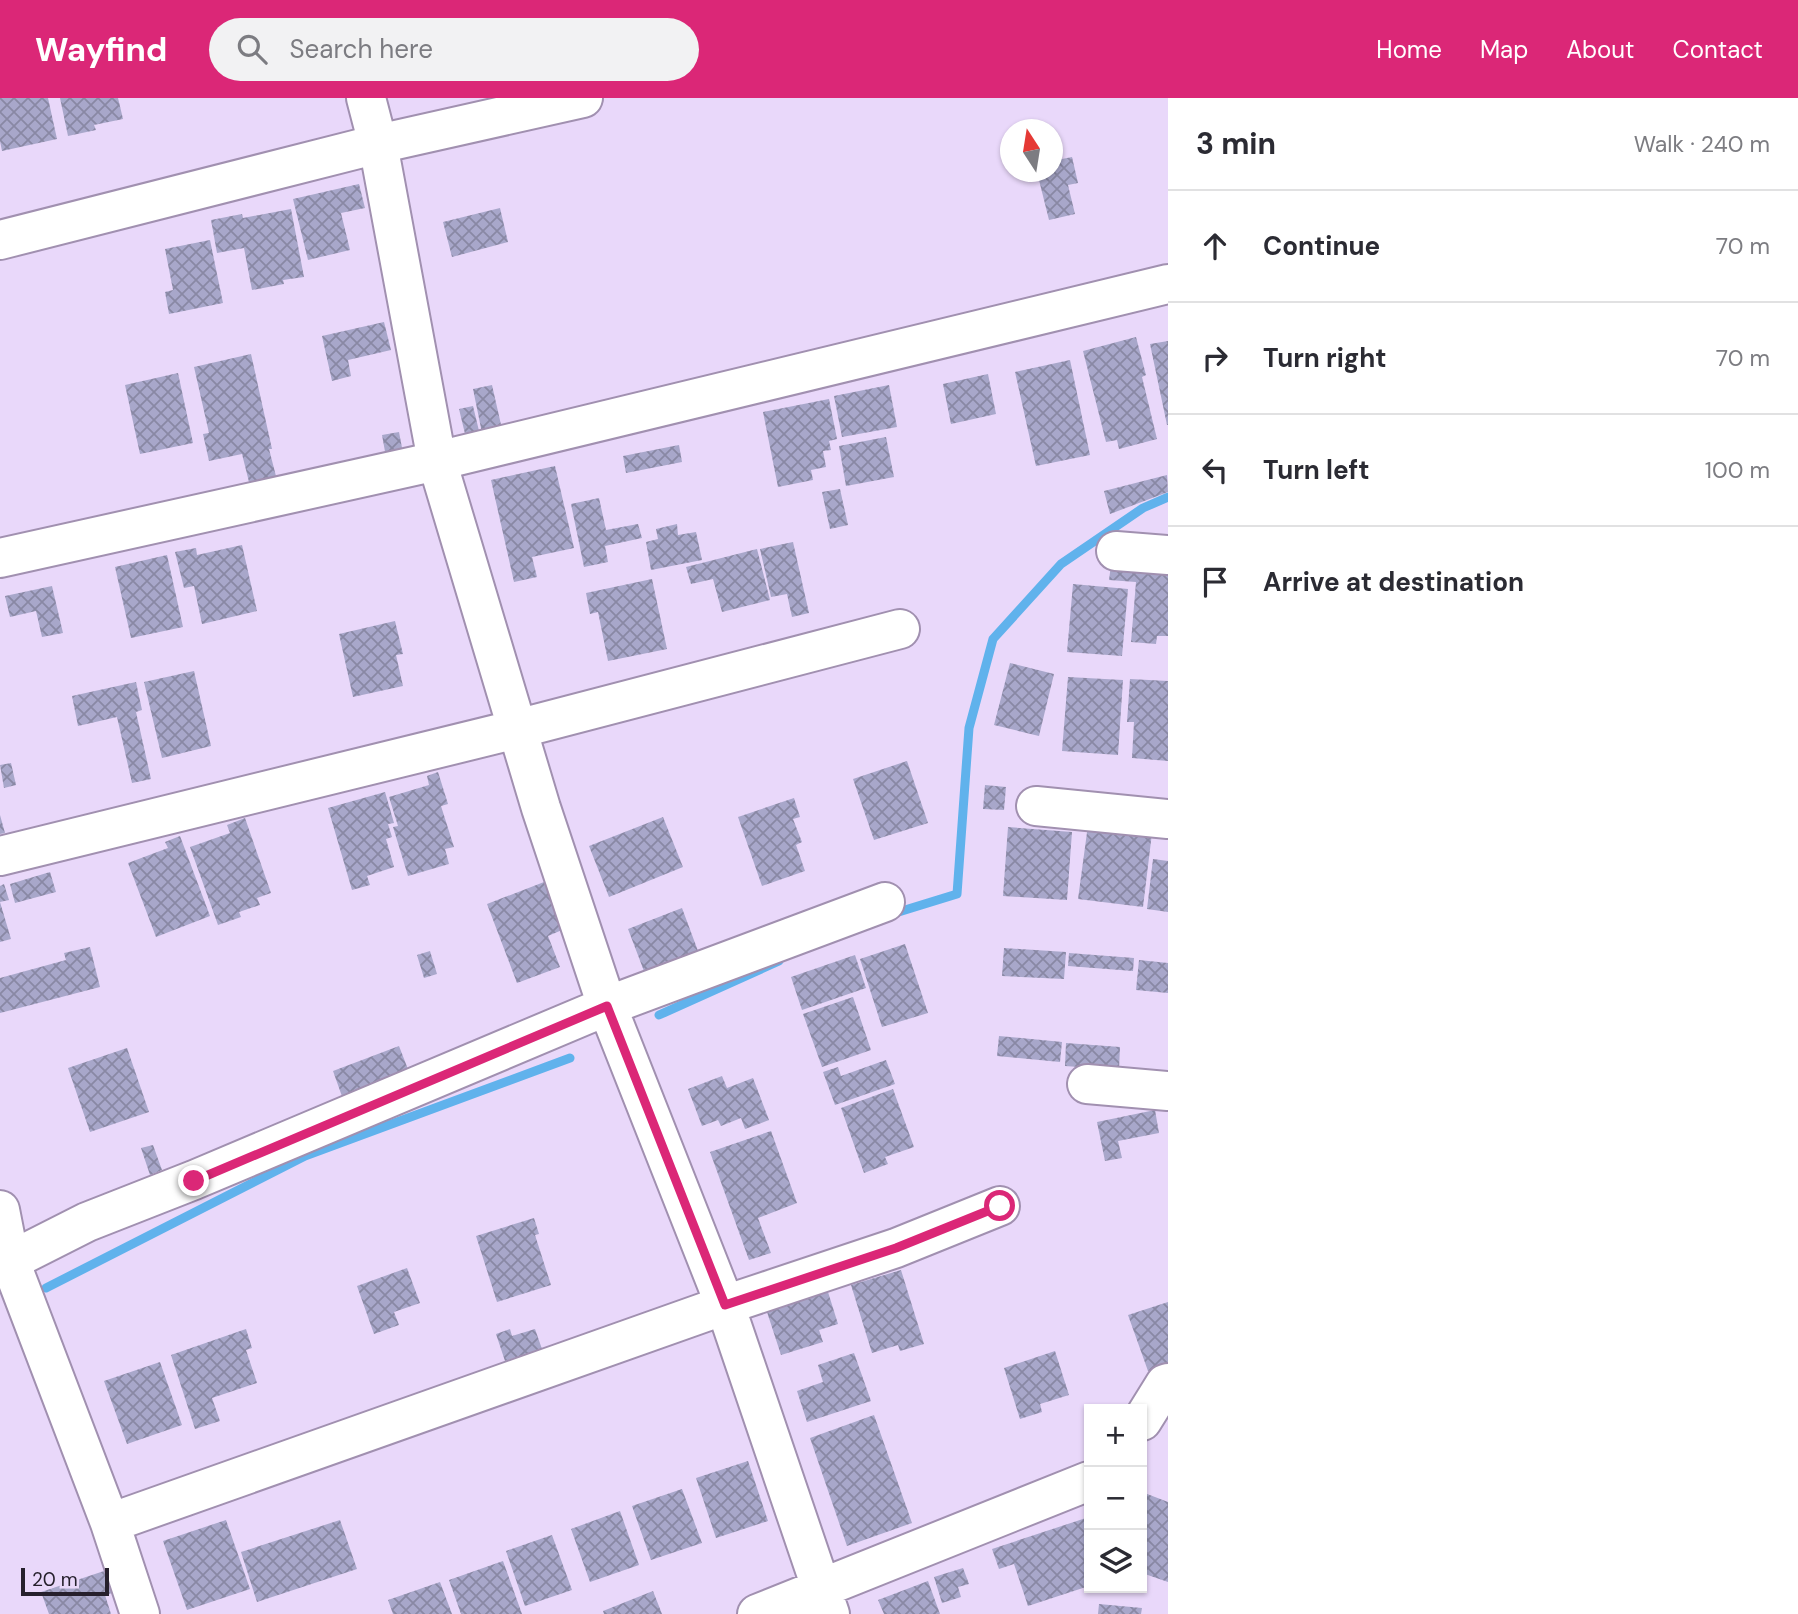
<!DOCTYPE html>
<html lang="en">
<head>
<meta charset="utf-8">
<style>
	:root { --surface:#fff; --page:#f2f2f3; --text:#2b2b33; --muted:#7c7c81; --line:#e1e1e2; --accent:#db2777 }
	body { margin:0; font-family:"DM Sans",sans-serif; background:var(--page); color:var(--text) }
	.controls { position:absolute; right:21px; bottom:21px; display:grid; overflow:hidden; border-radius:0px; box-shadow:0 2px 5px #0004 }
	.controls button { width:63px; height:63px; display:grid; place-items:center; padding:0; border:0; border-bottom:2px solid var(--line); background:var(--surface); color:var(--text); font:35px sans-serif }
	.compass { position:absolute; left:1000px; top:21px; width:63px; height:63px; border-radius:50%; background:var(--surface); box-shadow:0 2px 5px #0004; rotate:348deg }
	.scale { position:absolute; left:21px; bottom:18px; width:88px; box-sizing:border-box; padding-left:7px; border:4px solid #26202c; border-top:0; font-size:19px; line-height:24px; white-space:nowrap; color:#26202c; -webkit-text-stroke:5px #e9d8fa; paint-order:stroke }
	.stop { position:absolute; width:21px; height:21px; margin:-16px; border:5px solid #db2777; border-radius:50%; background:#fff }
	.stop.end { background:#db2777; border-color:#fff; box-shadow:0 2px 7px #0008 }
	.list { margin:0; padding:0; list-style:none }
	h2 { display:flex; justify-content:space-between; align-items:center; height:91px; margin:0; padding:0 28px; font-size:30px }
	h2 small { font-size:23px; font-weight:400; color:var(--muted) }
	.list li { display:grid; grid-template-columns:46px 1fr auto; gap:21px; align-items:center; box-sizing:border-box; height:112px; padding:0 28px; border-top:2px solid var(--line) }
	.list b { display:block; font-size:26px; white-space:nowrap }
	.list em { font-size:23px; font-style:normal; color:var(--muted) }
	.icon { flex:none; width:38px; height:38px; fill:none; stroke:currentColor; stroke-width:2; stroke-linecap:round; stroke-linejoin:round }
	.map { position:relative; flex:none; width:1168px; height:1516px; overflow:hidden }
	header { display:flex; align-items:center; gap:42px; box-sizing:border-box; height:98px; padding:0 35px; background:var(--accent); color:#fff }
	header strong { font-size:33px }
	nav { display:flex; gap:38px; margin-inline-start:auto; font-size:24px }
	.search { width:490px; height:63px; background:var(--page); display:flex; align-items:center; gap:18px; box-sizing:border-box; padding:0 24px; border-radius:38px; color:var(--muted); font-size:26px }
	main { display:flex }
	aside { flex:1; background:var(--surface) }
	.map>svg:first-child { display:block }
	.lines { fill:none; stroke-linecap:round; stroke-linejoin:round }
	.stream { stroke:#60b2ec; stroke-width:9 }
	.building { fill:url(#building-cross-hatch) }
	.minor-casing { stroke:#a190b0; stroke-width:42 }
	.minor { stroke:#fff; stroke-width:38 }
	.route { stroke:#db2777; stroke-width:9 }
</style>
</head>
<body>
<header>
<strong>Wayfind</strong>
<div class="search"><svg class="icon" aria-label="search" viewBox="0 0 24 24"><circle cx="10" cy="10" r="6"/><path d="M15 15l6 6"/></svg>Search here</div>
<nav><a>Home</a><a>Map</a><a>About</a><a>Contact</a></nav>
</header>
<main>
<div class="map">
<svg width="1168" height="1516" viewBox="0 0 1168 1516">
	<defs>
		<pattern id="building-cross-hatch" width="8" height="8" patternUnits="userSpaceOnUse" patternTransform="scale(1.75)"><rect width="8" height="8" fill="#a8a7ca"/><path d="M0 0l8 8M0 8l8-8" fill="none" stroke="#8988a4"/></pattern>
	</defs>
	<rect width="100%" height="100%" fill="#e9d8fa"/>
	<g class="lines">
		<path class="stream" d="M 892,816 L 957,796 L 969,630 L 993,541 L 1061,466 L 1143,410 L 1168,399
			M 659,917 L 779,863
			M 46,1190 L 305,1058 L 570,960"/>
	</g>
	<path class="building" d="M 0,0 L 48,0 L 57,41 L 2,53 L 0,43 Z
		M 60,0 L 118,0 L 123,21 L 94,27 L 96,32 L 68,38 Z
		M 1072,59 L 1078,85 L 1068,87 L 1075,116 L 1049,122 L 1037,74 L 1052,74 L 1052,63 Z
		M 359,86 L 365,110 L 341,115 L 350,152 L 308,162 L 293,101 Z
		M 500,110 L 508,144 L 452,159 L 443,124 Z
		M 291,111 L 304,179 L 283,182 L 284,186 L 252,192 L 244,150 L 217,155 L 211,122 L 242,116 L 243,120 Z
		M 210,142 L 223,205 L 169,216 L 165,194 L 173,192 L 165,151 Z
		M 384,224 L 391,252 L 348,262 L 351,278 L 332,283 L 322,238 Z
		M 1136,239 L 1146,277 L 1142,279 L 1157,341 L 1119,351 L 1117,342 L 1106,344 L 1083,253 Z
		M 1168,243 L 1168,327 L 1167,327 L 1150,246 Z
		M 251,256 L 272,351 L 269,351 L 277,382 L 250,388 L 242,356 L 209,363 L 203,336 L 209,335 L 194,269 Z
		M 1070,262 L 1090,357 L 1036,368 L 1015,274 Z
		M 178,275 L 193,345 L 140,356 L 125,287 Z
		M 988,276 L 996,316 L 951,326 L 943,286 Z
		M 492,287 L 502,331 L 482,335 L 473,291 Z
		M 889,287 L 897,329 L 842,339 L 834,298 Z
		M 829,301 L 837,341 L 829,343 L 831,352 L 823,353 L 826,369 L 811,372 L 813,382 L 778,389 L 763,314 Z
		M 473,308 L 480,337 L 466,340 L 459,311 Z
		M 399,334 L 403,355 L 386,359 L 382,337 Z
		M 886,339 L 894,379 L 846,388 L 839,348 Z
		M 679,347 L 682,364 L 626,375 L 623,358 Z
		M 555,368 L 574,450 L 532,459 L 537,479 L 514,484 L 491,382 Z
		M 1167,377 L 1168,394 L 1110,416 L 1104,393 Z
		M 840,391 L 848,427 L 830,431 L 822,394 Z
		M 599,400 L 606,432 L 638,426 L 642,440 L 605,448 L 608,464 L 584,469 L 571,406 Z
		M 677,426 L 678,437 L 696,434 L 702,462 L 651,472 L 646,444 L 658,441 L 656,431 Z
		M 793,444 L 809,515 L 792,519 L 787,496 L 771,499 L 760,451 Z
		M 242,447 L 257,513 L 202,526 L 194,488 L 184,490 L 175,454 L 196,450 L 197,457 Z
		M 757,451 L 770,502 L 722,514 L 713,481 L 691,486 L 686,469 Z
		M 167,457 L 183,529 L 131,540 L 115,469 Z
		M 1111,467 L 1168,471 L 1168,538 L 1157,538 L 1156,546 L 1131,544 L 1136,484 L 1109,482 Z
		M 652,481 L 667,551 L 608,563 L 598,514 L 590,516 L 586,495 Z
		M 1073,486 L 1128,491 L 1122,558 L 1067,554 Z
		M 52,488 L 63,535 L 42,539 L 36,513 L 10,519 L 5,498 Z
		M 395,523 L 403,556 L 396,557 L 403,588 L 353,599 L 339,536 Z
		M 1010,565 L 1054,576 L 1039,638 L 994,627 Z
		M 194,573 L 211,648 L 162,660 L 144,584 Z
		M 1068,579 L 1123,582 L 1118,657 L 1062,653 Z
		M 1130,581 L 1168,583 L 1168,663 L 1132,660 L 1134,624 L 1127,624 Z
		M 136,584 L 142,612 L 136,614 L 151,681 L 132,685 L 117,619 L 78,628 L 72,598 Z
		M 907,663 L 928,725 L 874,742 L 853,681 Z
		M 11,665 L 16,687 L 4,690 L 0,667 Z
		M 438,674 L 448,706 L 441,708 L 454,749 L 445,751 L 449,766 L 408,778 L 393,729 L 398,728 L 389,699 L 429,687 L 427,678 Z
		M 985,687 L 1006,689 L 1004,712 L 983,711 Z
		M 385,694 L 394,725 L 388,726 L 392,739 L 386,741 L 394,769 L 367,778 L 370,787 L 352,792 L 328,710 Z
		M 794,700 L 800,719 L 793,721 L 802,744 L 796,747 L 805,773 L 762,788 L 738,719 Z
		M 0,717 L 5,735 L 0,736 Z
		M 663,719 L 683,769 L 609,799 L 589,748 Z
		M 245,720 L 271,795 L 257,800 L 260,807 L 239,814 L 241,819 L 218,827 L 190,749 L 230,735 L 227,727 Z
		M 1088,727 L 1152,735 L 1143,809 L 1078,801 Z
		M 1008,729 L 1072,734 L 1067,802 L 1003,798 Z
		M 180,738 L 210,818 L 156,839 L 128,765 L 168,750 L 165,744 Z
		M 1153,761 L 1168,763 L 1168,814 L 1147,811 Z
		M 50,774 L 56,794 L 15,805 L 10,786 Z
		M 544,784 L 562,832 L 548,838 L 560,869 L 517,885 L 487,806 Z
		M 4,786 L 9,802 L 0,804 L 0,788 Z
		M 0,804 L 11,841 L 0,844 Z
		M 682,810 L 701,861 L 647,881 L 628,831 Z
		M 905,846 L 928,915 L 882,929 L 860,861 Z
		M 90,849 L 100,889 L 0,915 L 0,880 L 66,862 L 64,855 Z
		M 1004,850 L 1066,854 L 1064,881 L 1002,878 Z
		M 430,853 L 437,876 L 424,880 L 417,857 Z
		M 1069,855 L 1134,860 L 1133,873 L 1068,868 Z
		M 855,857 L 866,890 L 802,912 L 791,879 Z
		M 1139,862 L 1168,865 L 1168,895 L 1136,892 Z
		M 853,899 L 871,952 L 822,969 L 803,916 Z
		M 999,938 L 1062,944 L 1060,964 L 997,958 Z
		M 1066,945 L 1120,949 L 1119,972 L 1065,968 Z
		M 399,948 L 411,979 L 344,1004 L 333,973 Z
		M 127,950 L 149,1014 L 90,1034 L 68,970 Z
		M 886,962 L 895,986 L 835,1007 L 823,974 L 838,969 L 841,978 Z
		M 722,978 L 727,990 L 753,980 L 769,1022 L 745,1031 L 741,1020 L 721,1028 L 718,1022 L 702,1028 L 688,991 Z
		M 893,991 L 914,1049 L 885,1059 L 888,1066 L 864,1075 L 841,1010 Z
		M 1155,1012 L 1159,1035 L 1118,1043 L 1122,1060 L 1105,1063 L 1097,1024 Z
		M 771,1033 L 797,1105 L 758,1120 L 771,1155 L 749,1162 L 710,1054 Z
		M 153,1047 L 162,1072 L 150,1077 L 141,1050 Z
		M 534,1120 L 539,1136 L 535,1137 L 551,1187 L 497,1204 L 476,1138 Z
		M 407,1170 L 420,1205 L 394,1214 L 399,1227 L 374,1236 L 357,1188 Z
		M 901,1172 L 924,1246 L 900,1253 L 898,1247 L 872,1255 L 851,1187 Z
		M 828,1194 L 838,1226 L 819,1232 L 823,1244 L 781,1257 L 767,1214 Z
		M 1168,1204 L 1168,1266 L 1148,1273 L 1128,1217 Z
		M 246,1231 L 252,1250 L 246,1252 L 257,1285 L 212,1300 L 220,1323 L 195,1331 L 171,1257 Z
		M 510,1231 L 512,1238 L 535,1231 L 542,1251 L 505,1263 L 496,1236 Z
		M 1055,1253 L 1069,1297 L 1040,1306 L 1042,1314 L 1020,1321 L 1004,1270 Z
		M 854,1255 L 871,1303 L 807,1324 L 797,1293 L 823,1284 L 818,1267 Z
		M 160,1264 L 182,1327 L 127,1346 L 104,1283 Z
		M 874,1317 L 912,1425 L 847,1448 L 810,1340 Z
		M 748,1363 L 768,1423 L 716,1440 L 696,1380 Z
		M 682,1391 L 702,1445 L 651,1462 L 632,1408 Z
		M 1142,1394 L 1168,1404 L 1168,1484 L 1142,1475 Z
		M 620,1413 L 639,1467 L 590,1484 L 571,1431 Z
		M 1089,1419 L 1089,1488 L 1028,1508 L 1014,1466 L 999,1471 L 992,1451 Z
		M 226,1422 L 250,1491 L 187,1512 L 163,1443 Z
		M 340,1422 L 357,1471 L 257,1504 L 241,1454 Z
		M 552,1437 L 572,1492 L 525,1508 L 506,1453 Z
		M 503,1463 L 522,1516 L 461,1516 L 449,1482 Z
		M 963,1470 L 969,1486 L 958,1489 L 961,1499 L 942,1505 L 934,1479 Z
		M 104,1473 L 112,1495 L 105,1497 L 111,1516 L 49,1516 L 41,1494 Z
		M 928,1483 L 940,1516 L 884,1516 L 878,1502 Z
		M 440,1484 L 452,1516 L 393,1516 L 388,1502 Z
		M 653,1493 L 662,1516 L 604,1516 L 603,1513 Z
		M 1099,1506 L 1142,1510 L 1141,1516 L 1098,1516 Z"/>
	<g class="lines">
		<defs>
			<path id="minor" d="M 366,0 L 378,46 L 437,363 L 541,710 L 607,908 L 725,1207 L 830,1516
				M 0,142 L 378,46 L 583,0
				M 1116,453 L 1168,457
				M 0,460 L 437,363 L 1168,186
				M 1036,708 L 1168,721
				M 0,758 L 517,631 L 900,531
				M 1087,986 L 1168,993
				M 0,1112 L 10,1163 L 110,1425 L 140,1516
				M 10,1163 L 87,1124 L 194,1082 L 607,908 L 885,804
				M 1142,1323 L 1165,1286 L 1168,1285
				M 110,1425 L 725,1207 L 896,1150 L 1000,1108
				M 757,1516 L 1089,1383"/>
		</defs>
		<use href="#minor" class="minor-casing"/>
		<use href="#minor" class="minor"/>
	</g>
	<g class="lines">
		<path class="route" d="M 194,1083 L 607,908 L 725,1207 L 896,1150 L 1000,1108"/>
	</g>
</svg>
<div class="controls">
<button>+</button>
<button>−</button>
<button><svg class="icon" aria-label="layers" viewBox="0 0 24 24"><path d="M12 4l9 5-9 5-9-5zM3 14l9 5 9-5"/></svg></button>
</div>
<svg class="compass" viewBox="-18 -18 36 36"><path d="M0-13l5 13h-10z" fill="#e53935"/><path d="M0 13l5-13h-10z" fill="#7c7c81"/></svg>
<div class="scale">20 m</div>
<div class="stop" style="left:1000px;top:1108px"></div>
<div class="stop end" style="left:194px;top:1083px"></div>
</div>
<aside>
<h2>3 min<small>Walk · 240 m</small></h2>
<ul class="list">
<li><svg class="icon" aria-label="ahead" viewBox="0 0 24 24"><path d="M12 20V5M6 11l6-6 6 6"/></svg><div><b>Continue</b></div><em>70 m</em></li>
<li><svg class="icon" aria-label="right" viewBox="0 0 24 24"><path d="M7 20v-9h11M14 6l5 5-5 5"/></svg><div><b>Turn right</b></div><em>70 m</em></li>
<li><svg class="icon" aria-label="left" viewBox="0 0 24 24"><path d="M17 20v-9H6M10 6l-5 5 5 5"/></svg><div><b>Turn left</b></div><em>100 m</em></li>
<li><svg class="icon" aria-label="arrive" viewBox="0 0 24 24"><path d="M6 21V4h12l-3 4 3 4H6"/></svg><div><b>Arrive at destination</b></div></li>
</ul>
</aside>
</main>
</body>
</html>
